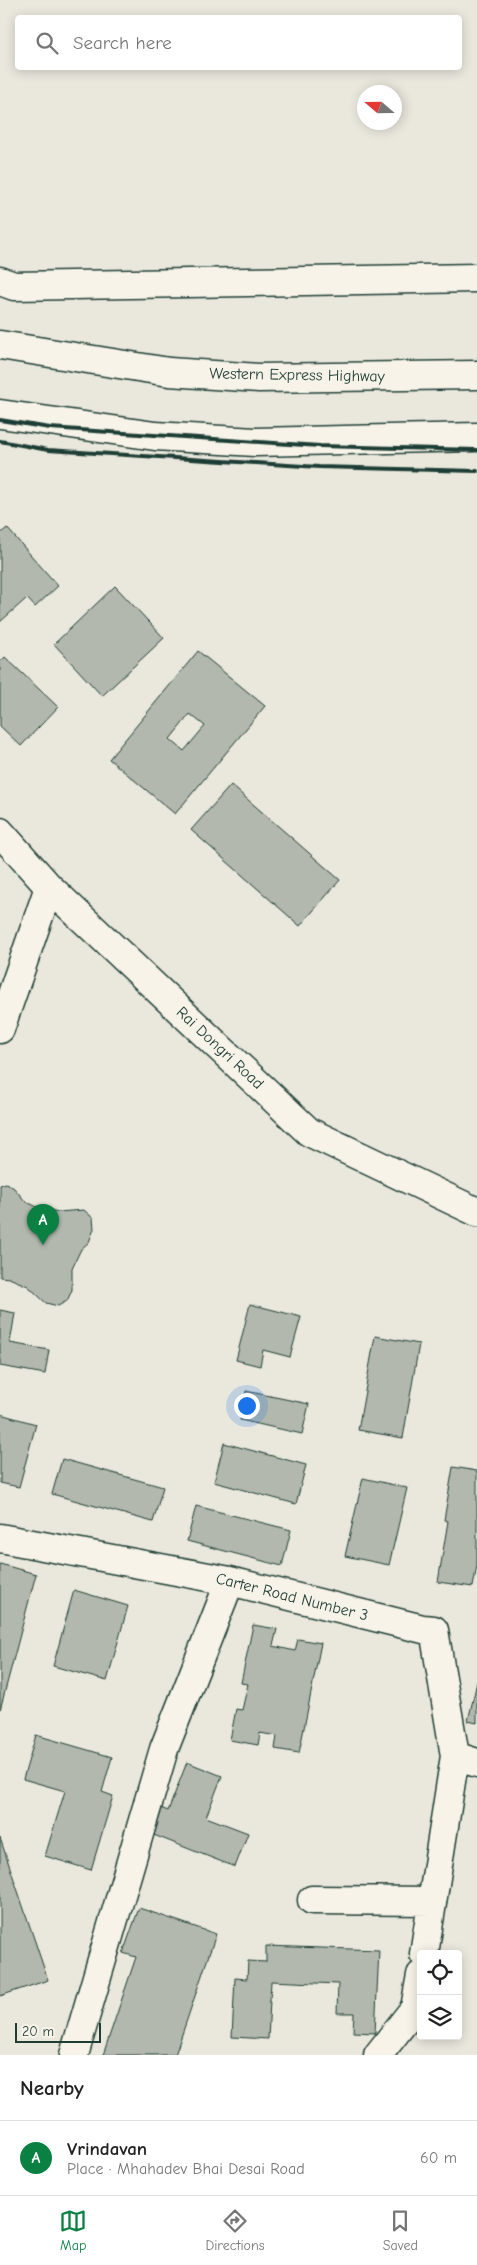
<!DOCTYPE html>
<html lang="en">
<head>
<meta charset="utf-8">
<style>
	:root { --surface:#fff; --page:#f6f6f6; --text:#222; --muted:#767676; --line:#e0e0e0; --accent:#0b8043 }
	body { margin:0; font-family:"Comic Neue",sans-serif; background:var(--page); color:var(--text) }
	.controls { position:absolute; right:15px; bottom:15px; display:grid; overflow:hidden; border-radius:5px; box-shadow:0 2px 12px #0003 }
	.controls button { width:45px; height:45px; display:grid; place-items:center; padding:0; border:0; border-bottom:1px solid var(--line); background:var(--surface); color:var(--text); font:25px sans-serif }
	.compass { position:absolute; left:357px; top:85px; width:45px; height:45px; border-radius:50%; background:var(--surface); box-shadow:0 2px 12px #0003; rotate:290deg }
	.scale { position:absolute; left:15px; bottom:12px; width:86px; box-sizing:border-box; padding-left:5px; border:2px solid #1f3d34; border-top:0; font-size:14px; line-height:18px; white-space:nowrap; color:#1f3d34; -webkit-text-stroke:4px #f7f3e8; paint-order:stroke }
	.you { position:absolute; left:246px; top:1405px; width:18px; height:18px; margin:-12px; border:4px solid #fff; border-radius:50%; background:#1a73e8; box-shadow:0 0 0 8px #1a73e833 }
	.badge { display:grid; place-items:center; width:32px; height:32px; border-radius:50%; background:var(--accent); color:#fff; font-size:16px; font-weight:700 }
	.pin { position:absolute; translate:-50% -41px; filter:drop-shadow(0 1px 2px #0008) }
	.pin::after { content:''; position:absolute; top:26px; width:18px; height:15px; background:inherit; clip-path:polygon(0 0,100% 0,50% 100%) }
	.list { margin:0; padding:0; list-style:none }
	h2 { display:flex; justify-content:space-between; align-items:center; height:65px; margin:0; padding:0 20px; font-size:21px }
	h2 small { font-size:16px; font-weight:400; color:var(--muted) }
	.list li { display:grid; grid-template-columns:32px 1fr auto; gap:15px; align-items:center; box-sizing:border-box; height:75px; padding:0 20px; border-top:1px solid var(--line) }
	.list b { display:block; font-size:19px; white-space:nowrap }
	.list p { margin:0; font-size:16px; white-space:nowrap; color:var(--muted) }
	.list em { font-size:16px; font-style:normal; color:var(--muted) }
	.icon { flex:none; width:28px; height:28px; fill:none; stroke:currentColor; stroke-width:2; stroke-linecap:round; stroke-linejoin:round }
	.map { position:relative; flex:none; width:477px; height:2055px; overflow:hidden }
	.search { position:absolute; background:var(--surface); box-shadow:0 2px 12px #0003; left:15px; right:15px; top:15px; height:55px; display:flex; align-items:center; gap:12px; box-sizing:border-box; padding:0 18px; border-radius:5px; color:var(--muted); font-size:19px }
	.sheet { height:140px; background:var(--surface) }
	nav { display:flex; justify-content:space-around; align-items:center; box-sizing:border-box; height:70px; border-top:1px solid var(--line); background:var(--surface); font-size:14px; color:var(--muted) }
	nav a { display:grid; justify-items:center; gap:2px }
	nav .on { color:var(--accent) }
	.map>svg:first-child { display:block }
	.building { fill:#b2b8ae; stroke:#1f3d34; fill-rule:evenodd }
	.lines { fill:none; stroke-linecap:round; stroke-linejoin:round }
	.minor-casing { stroke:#1f3d34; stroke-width:31 }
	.highway-casing { stroke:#1f3d34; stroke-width:31 }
	.minor { stroke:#f7f3e8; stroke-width:28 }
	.highway { stroke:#f7f3e8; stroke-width:28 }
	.rail { stroke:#1f3d34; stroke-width:4 }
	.labels { text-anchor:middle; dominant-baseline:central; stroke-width:5; stroke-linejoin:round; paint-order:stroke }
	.street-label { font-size:16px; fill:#1f3d34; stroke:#f7f3e8 }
</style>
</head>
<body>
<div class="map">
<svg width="477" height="2055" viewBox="0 0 477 2055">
	<rect width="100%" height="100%" fill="#eae8dd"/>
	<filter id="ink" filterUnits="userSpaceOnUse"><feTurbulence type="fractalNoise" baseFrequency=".02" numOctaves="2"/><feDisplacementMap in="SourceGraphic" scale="10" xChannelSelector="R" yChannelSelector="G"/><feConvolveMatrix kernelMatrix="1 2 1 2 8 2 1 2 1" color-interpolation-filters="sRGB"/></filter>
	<g filter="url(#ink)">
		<path class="building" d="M 7,528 L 58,586 L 35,607 L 27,598 L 0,622 L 0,534 Z
			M 115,586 L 164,638 L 102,696 L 54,644 Z
			M 198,651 L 265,706 L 175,814 L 109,759 ZM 190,714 L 205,726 L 184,751 L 170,739 Z
			M 5,657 L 58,707 L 21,746 L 0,726 L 0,662 Z
			M 231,785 L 340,880 L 300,926 L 191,830 Z
			M 6,1183 L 14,1188 L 25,1201 L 37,1207 L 58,1212 L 84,1210 L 93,1218 L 94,1229 L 89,1242 L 81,1249 L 72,1268 L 72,1290 L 67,1301 L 58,1306 L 46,1303 L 28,1286 L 9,1278 L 0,1277 L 0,1185 Z
			M 250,1304 L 301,1317 L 290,1357 L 263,1350 L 260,1366 L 236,1360 Z
			M 0,1310 L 15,1313 L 10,1343 L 49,1350 L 45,1374 L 0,1366 Z
			M 375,1336 L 419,1344 L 403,1438 L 358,1430 Z
			M 246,1391 L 309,1404 L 302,1434 L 240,1420 Z
			M 0,1414 L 36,1424 L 19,1487 L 0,1483 Z
			M 224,1443 L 306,1465 L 296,1504 L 214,1482 Z
			M 62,1459 L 163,1487 L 153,1522 L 52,1494 Z
			M 453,1467 L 477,1471 L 477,1565 L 473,1587 L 438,1582 L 448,1521 L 444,1520 Z
			M 363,1478 L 407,1488 L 389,1565 L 345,1556 Z
			M 196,1506 L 291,1530 L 282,1566 L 187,1541 Z
			M 0,1564 L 36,1574 L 0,1710 Z
			M 74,1590 L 128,1606 L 107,1681 L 53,1666 Z
			M 253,1625 L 277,1629 L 273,1646 L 295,1651 L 298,1639 L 321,1643 L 299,1753 L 275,1749 L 277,1736 L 260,1733 L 258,1745 L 230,1740 L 236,1709 L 242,1710 L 248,1684 L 241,1683 Z
			M 477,1682 L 477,1723 L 468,1721 Z
			M 36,1735 L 112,1757 L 102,1792 L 113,1796 L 91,1870 L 45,1856 L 65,1791 L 23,1779 Z
			M 187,1762 L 222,1776 L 206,1817 L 248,1833 L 235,1867 L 141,1830 L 151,1804 L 168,1811 Z
			M 0,1838 L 48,1980 L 0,1996 Z
			M 139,1908 L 216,1934 L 175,2055 L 103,2055 L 136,1957 L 123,1953 Z
			M 266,1946 L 379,1950 L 375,2033 L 353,2032 L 354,2013 L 337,2013 L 338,1984 L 271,1981 L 268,2039 L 232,2037 L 235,1978 L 247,1979 L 248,1961 L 266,1962 Z"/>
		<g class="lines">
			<defs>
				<path id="minor" d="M 0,281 L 14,286 L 477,278
					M 0,832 L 49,887 L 309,1132 L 477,1212
					M 0,1029 L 49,887
					M 0,1538 L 230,1581 L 423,1629 L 434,1630 L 455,1756 L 477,1763
					M 312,1900 L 432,1901
					M 424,1954 L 455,1756
					M 74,2055 L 164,1749 L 230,1581
					M 378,2055 L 415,2008 L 421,1975"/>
				<path id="highway" d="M 0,345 L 169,372 L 259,378 L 477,375
					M 0,414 L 155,436 L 255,442 L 477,437"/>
			</defs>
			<use href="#minor" class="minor-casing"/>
			<use href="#highway" class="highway-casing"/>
			<use href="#minor" class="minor"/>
			<use href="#highway" class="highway"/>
			<path class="rail" d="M 0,420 L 50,428 L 320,446 L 477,450
				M 0,441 L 48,450 L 319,467 L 477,471"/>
		</g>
	</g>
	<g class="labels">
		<g class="street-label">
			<text transform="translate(297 375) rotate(1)">Western Express Highway</text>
			<text transform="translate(220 1048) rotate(43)">Rai Dongri Road</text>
			<text transform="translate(292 1597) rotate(14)">Carter Road Number 3</text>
		</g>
	</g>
</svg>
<div class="controls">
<button><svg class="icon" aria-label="locate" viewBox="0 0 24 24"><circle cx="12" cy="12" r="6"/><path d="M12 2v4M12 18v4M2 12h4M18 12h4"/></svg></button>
<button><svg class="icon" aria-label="layers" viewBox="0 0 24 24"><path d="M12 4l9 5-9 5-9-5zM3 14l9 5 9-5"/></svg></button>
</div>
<svg class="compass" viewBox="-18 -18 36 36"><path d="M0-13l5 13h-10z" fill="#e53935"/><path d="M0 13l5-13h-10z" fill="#767676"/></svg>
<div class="scale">20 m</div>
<div class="you"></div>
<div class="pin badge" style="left:43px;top:1245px">A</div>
<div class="search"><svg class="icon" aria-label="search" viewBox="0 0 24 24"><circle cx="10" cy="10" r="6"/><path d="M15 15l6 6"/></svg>Search here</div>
</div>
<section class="sheet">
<h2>Nearby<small></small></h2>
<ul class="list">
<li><span class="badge">A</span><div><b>Vrindavan</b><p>Place · Mhahadev Bhai Desai Road</p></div><em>60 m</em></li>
</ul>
</section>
<nav>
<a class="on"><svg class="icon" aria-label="map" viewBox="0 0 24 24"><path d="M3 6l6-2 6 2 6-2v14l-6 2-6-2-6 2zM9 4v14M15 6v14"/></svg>Map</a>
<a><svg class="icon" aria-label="directions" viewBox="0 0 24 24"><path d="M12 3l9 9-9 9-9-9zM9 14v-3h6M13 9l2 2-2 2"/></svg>Directions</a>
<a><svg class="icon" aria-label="saved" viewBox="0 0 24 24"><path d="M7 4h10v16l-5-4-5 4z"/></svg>Saved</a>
</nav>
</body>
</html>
